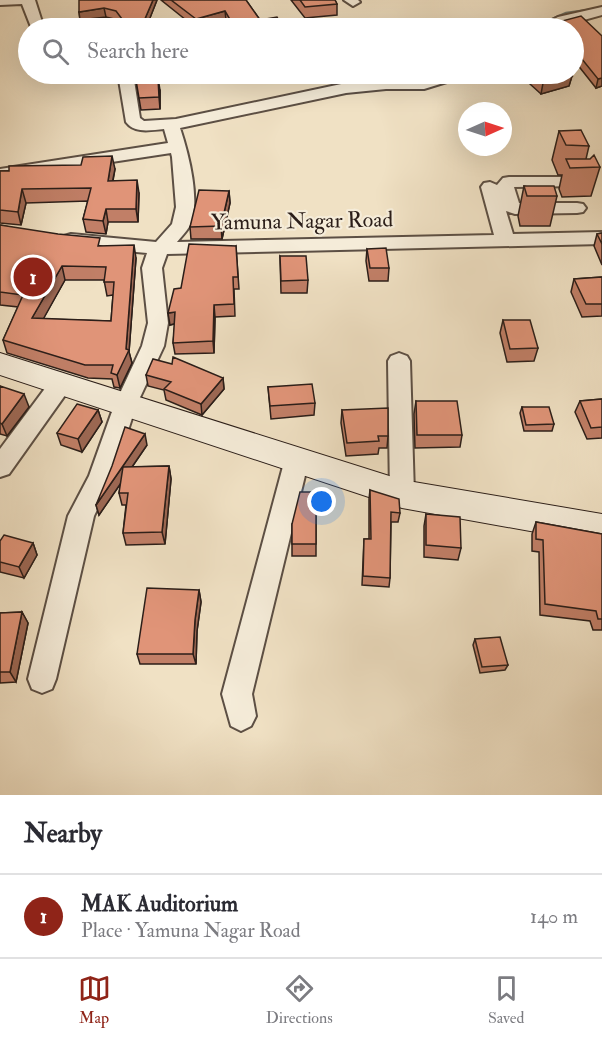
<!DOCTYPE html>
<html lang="en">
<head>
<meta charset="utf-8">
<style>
	:root { --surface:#fff; --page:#f7f7f7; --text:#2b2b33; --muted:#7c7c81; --line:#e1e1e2; --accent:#8f2418 }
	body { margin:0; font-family:"IM FELL Double Pica",serif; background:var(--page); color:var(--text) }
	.compass { position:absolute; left:458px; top:102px; width:54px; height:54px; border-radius:50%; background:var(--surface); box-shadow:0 6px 24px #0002; rotate:87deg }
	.you { position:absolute; left:322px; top:502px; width:21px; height:21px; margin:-15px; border:4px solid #fff; border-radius:50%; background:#1a73e8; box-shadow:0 0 0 9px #1a73e833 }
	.badge { display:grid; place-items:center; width:39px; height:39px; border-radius:50%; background:var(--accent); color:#fff; font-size:20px; font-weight:700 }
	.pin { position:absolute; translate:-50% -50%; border:3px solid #fff; box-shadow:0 2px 6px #0006 }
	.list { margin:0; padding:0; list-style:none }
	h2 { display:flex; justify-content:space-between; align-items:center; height:78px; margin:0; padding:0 24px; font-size:26px }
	h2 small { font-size:20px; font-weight:400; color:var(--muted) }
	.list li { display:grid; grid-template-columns:39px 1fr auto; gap:18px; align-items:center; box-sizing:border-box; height:84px; padding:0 24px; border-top:2px solid var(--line) }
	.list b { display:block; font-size:22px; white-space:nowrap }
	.list p { margin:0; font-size:20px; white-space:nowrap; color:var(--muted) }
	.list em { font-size:20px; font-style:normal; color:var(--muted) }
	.icon { flex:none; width:33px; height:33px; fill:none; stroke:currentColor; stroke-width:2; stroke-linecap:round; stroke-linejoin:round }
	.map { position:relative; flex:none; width:602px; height:795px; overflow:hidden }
	.search { position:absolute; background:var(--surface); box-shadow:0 6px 24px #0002; left:18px; right:18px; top:18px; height:66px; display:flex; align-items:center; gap:15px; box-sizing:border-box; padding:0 21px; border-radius:33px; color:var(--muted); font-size:22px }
	.sheet { height:162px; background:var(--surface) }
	nav { display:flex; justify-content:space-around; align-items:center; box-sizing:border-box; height:84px; border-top:2px solid var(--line); background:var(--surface); font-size:16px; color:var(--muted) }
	nav a { display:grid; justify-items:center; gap:3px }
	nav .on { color:var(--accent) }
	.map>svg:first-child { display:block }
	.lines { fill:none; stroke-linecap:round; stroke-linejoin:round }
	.stream { stroke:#6e7d77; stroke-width:4.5 }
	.minor-casing { stroke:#5c4f44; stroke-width:4 }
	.secondary-casing { stroke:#2b1e19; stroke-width:2 }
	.minor { fill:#f5ecd9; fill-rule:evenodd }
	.secondary { fill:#f5ecd9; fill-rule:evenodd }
	.wall { fill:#c17f67; stroke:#2b1e19; stroke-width:1.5; fill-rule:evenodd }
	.shaded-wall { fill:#9d6854; stroke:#2b1e19; stroke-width:1.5 }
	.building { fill:#e09478; stroke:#2b1e19; stroke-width:1.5; fill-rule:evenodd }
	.labels { text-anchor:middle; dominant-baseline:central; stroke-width:4.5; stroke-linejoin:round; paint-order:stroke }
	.street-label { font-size:22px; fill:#2b1e19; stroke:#f5ecd9 }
</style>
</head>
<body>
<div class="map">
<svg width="602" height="795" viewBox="0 0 602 795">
	<rect width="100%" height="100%" fill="#f0e1c4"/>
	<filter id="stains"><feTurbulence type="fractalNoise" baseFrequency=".00333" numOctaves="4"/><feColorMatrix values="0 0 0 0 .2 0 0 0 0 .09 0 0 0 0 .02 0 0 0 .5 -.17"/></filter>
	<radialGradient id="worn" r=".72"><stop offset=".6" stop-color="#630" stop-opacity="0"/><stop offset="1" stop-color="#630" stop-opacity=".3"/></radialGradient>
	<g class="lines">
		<path class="stream" d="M 534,28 L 566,14 L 602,9"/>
		<defs>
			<path id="minor" d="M 0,0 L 35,0 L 42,22 L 52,28 L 31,27 L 22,4 L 0,5 Z
				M 344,0 L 358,0 L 360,2 L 353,6 Z
				M 602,7 L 602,15 L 555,28 L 537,28 L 558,17 Z
				M 105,19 L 117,22 L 121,28 L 64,28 L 71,24 Z
				M 118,74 L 133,74 L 140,118 L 144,121 L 176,119 L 346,83 L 386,79 L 423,79 L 443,74 L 466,74 L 463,77 L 424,89 L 386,89 L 346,93 L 180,128 C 188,152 202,203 189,227 C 186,232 181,237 177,242 L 494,235 L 481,187 L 484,183 L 490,182 L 497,185 L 503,178 L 509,177 L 576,177 L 582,178 L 585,182 L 582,186 L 514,187 L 519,203 L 577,203 L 583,204 L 586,208 L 583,212 L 577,213 L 515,214 L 506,211 L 513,234 L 602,232 L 602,244 L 167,254 L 162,268 L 168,323 L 164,346 L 136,406 L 113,476 L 94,516 L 56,679 L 52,689 L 42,693 L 32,689 L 28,679 L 68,516 L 89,476 L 114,406 L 142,346 L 148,323 L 142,268 L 147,253 L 71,246 L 64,244 L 62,240 L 64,236 L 71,234 L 156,242 L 172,224 L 176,207 L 172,157 L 171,153 L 0,179 L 0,169 L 168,143 L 164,129 C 151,130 135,134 126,122 Z
				M 399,353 L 407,356 L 410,361 L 414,494 L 411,501 L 402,504 L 393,501 L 390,494 L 388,361 L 391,356 Z
				M 60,377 L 68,379 L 71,385 L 68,391 L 9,474 L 0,477 L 0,449 L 52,379 Z
				M 297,450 L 305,452 L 309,459 L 252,694 L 256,716 L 251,726 L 241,731 L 231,726 L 222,694 L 285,459 L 289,452 Z"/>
			<path id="secondary" d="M 0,353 L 402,480 L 602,514 L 602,544 L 402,508 L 0,375 Z"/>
		</defs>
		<use href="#minor" class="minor-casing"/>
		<use href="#secondary" class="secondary-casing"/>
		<use href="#minor" class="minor"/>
		<use href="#secondary" class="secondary"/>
	</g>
	<path class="wall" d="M 157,0 L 146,28 L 79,28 L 119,21 L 118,20 L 106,17 L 80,20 L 79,12 Z
		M 161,0 L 246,0 L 260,20 L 228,24 L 226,20 L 196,28 Z
		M 291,0 L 335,0 L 337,4 L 337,15 L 305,18 Z
		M 562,21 L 602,36 L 602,86 L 596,88 L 573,59 L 573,28 L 561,28 Z
		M 519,74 L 569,74 L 572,76 L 569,86 L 541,94 Z
		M 136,80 L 160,90 L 160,109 L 141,110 Z
		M 559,131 L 589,146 L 586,159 L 600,167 L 591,196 L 562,197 L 559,189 L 562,175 L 558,175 L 552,160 Z
		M 115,169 L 113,181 L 139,193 L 138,222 L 108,222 L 106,234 L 86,232 L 83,219 L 88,201 L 26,203 L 21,225 L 0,223 L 0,171 Z
		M 524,186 L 557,196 L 550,226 L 520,226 L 518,216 Z
		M 229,191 L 230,203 L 222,239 L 191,239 L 190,227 Z
		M 0,225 L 101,246 L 136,258 L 129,352 L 132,363 L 120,388 L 114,387 L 112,379 L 88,378 L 7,353 L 3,340 L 18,307 L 0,305 ZM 65,280 L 104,280 L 107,296 L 113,295 L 111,321 L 43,319 Z
		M 602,233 L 602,265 L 594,246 L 597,234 Z
		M 236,246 L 239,289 L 234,289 L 235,316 L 215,317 L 214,353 L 175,354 L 173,343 L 175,324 L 170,325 L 181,288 Z
		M 367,249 L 389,268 L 388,281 L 369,281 L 366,261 Z
		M 280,256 L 308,280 L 307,293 L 281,293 Z
		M 602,277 L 602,316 L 582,317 L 571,292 L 574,279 Z
		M 503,320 L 538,348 L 534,361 L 507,362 L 500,333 Z
		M 146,375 L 223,378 L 224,389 L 202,415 L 166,400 L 164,390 L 148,386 Z
		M 0,386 L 29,407 L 7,436 L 0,434 Z
		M 268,387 L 315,403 L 314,415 L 271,419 Z
		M 602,399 L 602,438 L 587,439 L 575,412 L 580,401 Z
		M 416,401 L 462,435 L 460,447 L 415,448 L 414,414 Z
		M 522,407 L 554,424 L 552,431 L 524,431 L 520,413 Z
		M 98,410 L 102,422 L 82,452 L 61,445 L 57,433 Z
		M 342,410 L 388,436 L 387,448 L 379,448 L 378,454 L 346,456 L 341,423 Z
		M 147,445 L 132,467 L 169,466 L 171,479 L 165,544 L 126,545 L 123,533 L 126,505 L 122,505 L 119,493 L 121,483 L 99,515 L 96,505 Z
		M 370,490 L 400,513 L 398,522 L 391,522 L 390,578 L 389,587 L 362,585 L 364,539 L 369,539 L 369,499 Z
		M 316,492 L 316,556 L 292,556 L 292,524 Z
		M 426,514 L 461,548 L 458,560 L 424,557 L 424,526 Z
		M 536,522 L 602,534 L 602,630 L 593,630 L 590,621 L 540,615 L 539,552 L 532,551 L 532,534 Z
		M 0,541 L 33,543 L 37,555 L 24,578 L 0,572 Z
		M 199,590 L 201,602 L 197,631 L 196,664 L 140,664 L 137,654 Z
		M 22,612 L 28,623 L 16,682 L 0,683 L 0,613 Z
		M 475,639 L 508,665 L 505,670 L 480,673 L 473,645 Z"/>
	<path class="shaded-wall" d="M 153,0 L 157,0 L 146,28 L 141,28 Z
		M 104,8 L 106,17 L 80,20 L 79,12 Z
		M 225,11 L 226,20 L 196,28 L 196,19 Z
		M 572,76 L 569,86 L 541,94 L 543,83 Z
		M 158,78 L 160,90 L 160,109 L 159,97 Z
		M 602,78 L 602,86 L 596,88 L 598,79 Z
		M 112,156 L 115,169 L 110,194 L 108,181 Z
		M 137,180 L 139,193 L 138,222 L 136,209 Z
		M 22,189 L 26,203 L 21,225 L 18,212 Z
		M 229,191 L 230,203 L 222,239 L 221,226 Z
		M 106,209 L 108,222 L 106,234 L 103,221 Z
		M 134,245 L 136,258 L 129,352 L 132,363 L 120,388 L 117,375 L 126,349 Z
		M 62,266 L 65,280 L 36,332 L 32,318 Z
		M 214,305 L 215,317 L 214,353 L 213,341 Z
		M 175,312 L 177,323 L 170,325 L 168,313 Z
		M 223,378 L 224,389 L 202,415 L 201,404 Z
		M 24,394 L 29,407 L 7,436 L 2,424 Z
		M 98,410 L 102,422 L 82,452 L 78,439 Z
		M 145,434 L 147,445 L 99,515 L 96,505 Z
		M 169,466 L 171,479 L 165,544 L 162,532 Z
		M 33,543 L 37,555 L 24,578 L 19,567 Z
		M 199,590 L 201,602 L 197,631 L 196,664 L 193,654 L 195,620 Z
		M 22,612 L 28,623 L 16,682 L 10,672 Z"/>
	<path class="building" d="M 79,0 L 153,0 L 141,28 L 92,28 L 92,27 L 79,28 L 79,21 L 120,21 L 122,19 L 116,11 L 104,8 L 79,12 Z
		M 171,0 L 246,0 L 260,20 L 277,17 L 283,28 L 226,28 L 225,24 L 232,23 L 225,11 L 196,19 Z
		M 300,0 L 335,0 L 337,4 L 305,7 Z
		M 581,16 L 602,36 L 602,78 L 598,79 L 573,48 L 573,34 L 576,34 L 573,32 L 573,28 L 570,28 L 562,21 Z
		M 533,74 L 569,74 L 572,76 L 543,83 Z
		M 158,78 L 159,97 L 139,98 L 136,80 Z
		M 581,130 L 589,146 L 566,145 L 559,131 Z
		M 594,155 L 600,167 L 570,168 L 566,159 L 590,159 Z
		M 112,156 L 108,181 L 137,180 L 136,209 L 106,209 L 103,221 L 83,219 L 91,188 L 22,189 L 18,212 L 0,210 L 0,171 L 9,171 L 9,166 L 81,165 L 83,157 Z
		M 524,186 L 554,186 L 557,196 L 527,196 Z
		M 199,190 L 229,191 L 221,226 L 190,227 Z
		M 0,225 L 58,234 L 100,238 L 98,246 L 134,245 L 126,349 L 129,350 L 117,375 L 111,373 L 113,365 L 85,365 L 3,340 L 23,295 L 0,292 ZM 62,266 L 106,267 L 104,282 L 114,282 L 111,321 L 32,318 Z
		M 602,233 L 602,244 L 597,234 Z
		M 189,244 L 236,246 L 238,277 L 233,277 L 234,304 L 214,305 L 213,341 L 173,343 L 175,312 L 168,313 L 174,289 L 181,288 Z
		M 386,248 L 389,268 L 370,268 L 367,249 Z
		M 280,256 L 306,256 L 308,280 L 281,281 Z
		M 602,277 L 602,304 L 586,304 L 574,279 Z
		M 503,320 L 530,320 L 538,348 L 510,349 Z
		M 173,357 L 223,378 L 201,404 L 164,389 L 171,382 L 146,375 L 153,359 L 172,364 Z
		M 312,384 L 315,403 L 270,406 L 268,387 Z
		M 0,386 L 24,394 L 2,424 L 0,423 Z
		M 602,399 L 602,427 L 591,428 L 580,401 Z
		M 416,401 L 457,401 L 462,435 L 417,435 Z
		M 77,404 L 98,410 L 78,439 L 57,433 Z
		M 522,407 L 549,407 L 554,424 L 526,425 Z
		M 388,408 L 388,436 L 378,436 L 379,441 L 347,443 L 342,410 Z
		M 125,427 L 145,434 L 96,505 L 112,466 Z
		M 169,466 L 162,532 L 123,533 L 128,493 L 119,493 L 123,467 Z
		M 370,490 L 399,499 L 400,513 L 391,512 L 390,578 L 363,576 L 364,539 L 371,539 Z
		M 300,492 L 316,492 L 316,544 L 292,544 L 292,524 Z
		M 426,514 L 460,517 L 461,548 L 426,545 Z
		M 536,522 L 602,534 L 602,619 L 598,619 L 596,611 L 545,604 L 543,540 L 536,539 Z
		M 4,535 L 33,543 L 19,567 L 0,562 L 0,541 Z
		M 147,588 L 199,590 L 195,620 L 193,654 L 137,654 Z
		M 22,612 L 10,672 L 0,672 L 0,613 Z
		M 500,637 L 508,665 L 482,667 L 475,639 Z"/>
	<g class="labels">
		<g class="street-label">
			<text transform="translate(302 221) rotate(-1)">Yamuna Nagar Road</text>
		</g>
	</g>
	<rect width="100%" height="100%" filter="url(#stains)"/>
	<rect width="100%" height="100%" fill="url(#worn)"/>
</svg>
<svg class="compass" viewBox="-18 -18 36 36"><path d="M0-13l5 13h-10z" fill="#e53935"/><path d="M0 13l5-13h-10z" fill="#7c7c81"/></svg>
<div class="you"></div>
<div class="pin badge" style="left:33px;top:277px">1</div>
<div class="search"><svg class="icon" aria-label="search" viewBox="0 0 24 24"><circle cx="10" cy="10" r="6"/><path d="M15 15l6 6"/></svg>Search here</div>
</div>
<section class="sheet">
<h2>Nearby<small></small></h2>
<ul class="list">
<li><span class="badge">1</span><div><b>MAK Auditorium</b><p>Place · Yamuna Nagar Road</p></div><em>140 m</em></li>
</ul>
</section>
<nav>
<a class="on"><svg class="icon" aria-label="map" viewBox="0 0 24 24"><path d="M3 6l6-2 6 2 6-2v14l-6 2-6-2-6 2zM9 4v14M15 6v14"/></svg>Map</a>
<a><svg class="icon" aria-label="directions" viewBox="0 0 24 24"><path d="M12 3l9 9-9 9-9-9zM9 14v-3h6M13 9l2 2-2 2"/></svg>Directions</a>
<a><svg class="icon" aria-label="saved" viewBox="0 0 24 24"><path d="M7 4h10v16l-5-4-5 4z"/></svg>Saved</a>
</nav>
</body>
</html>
